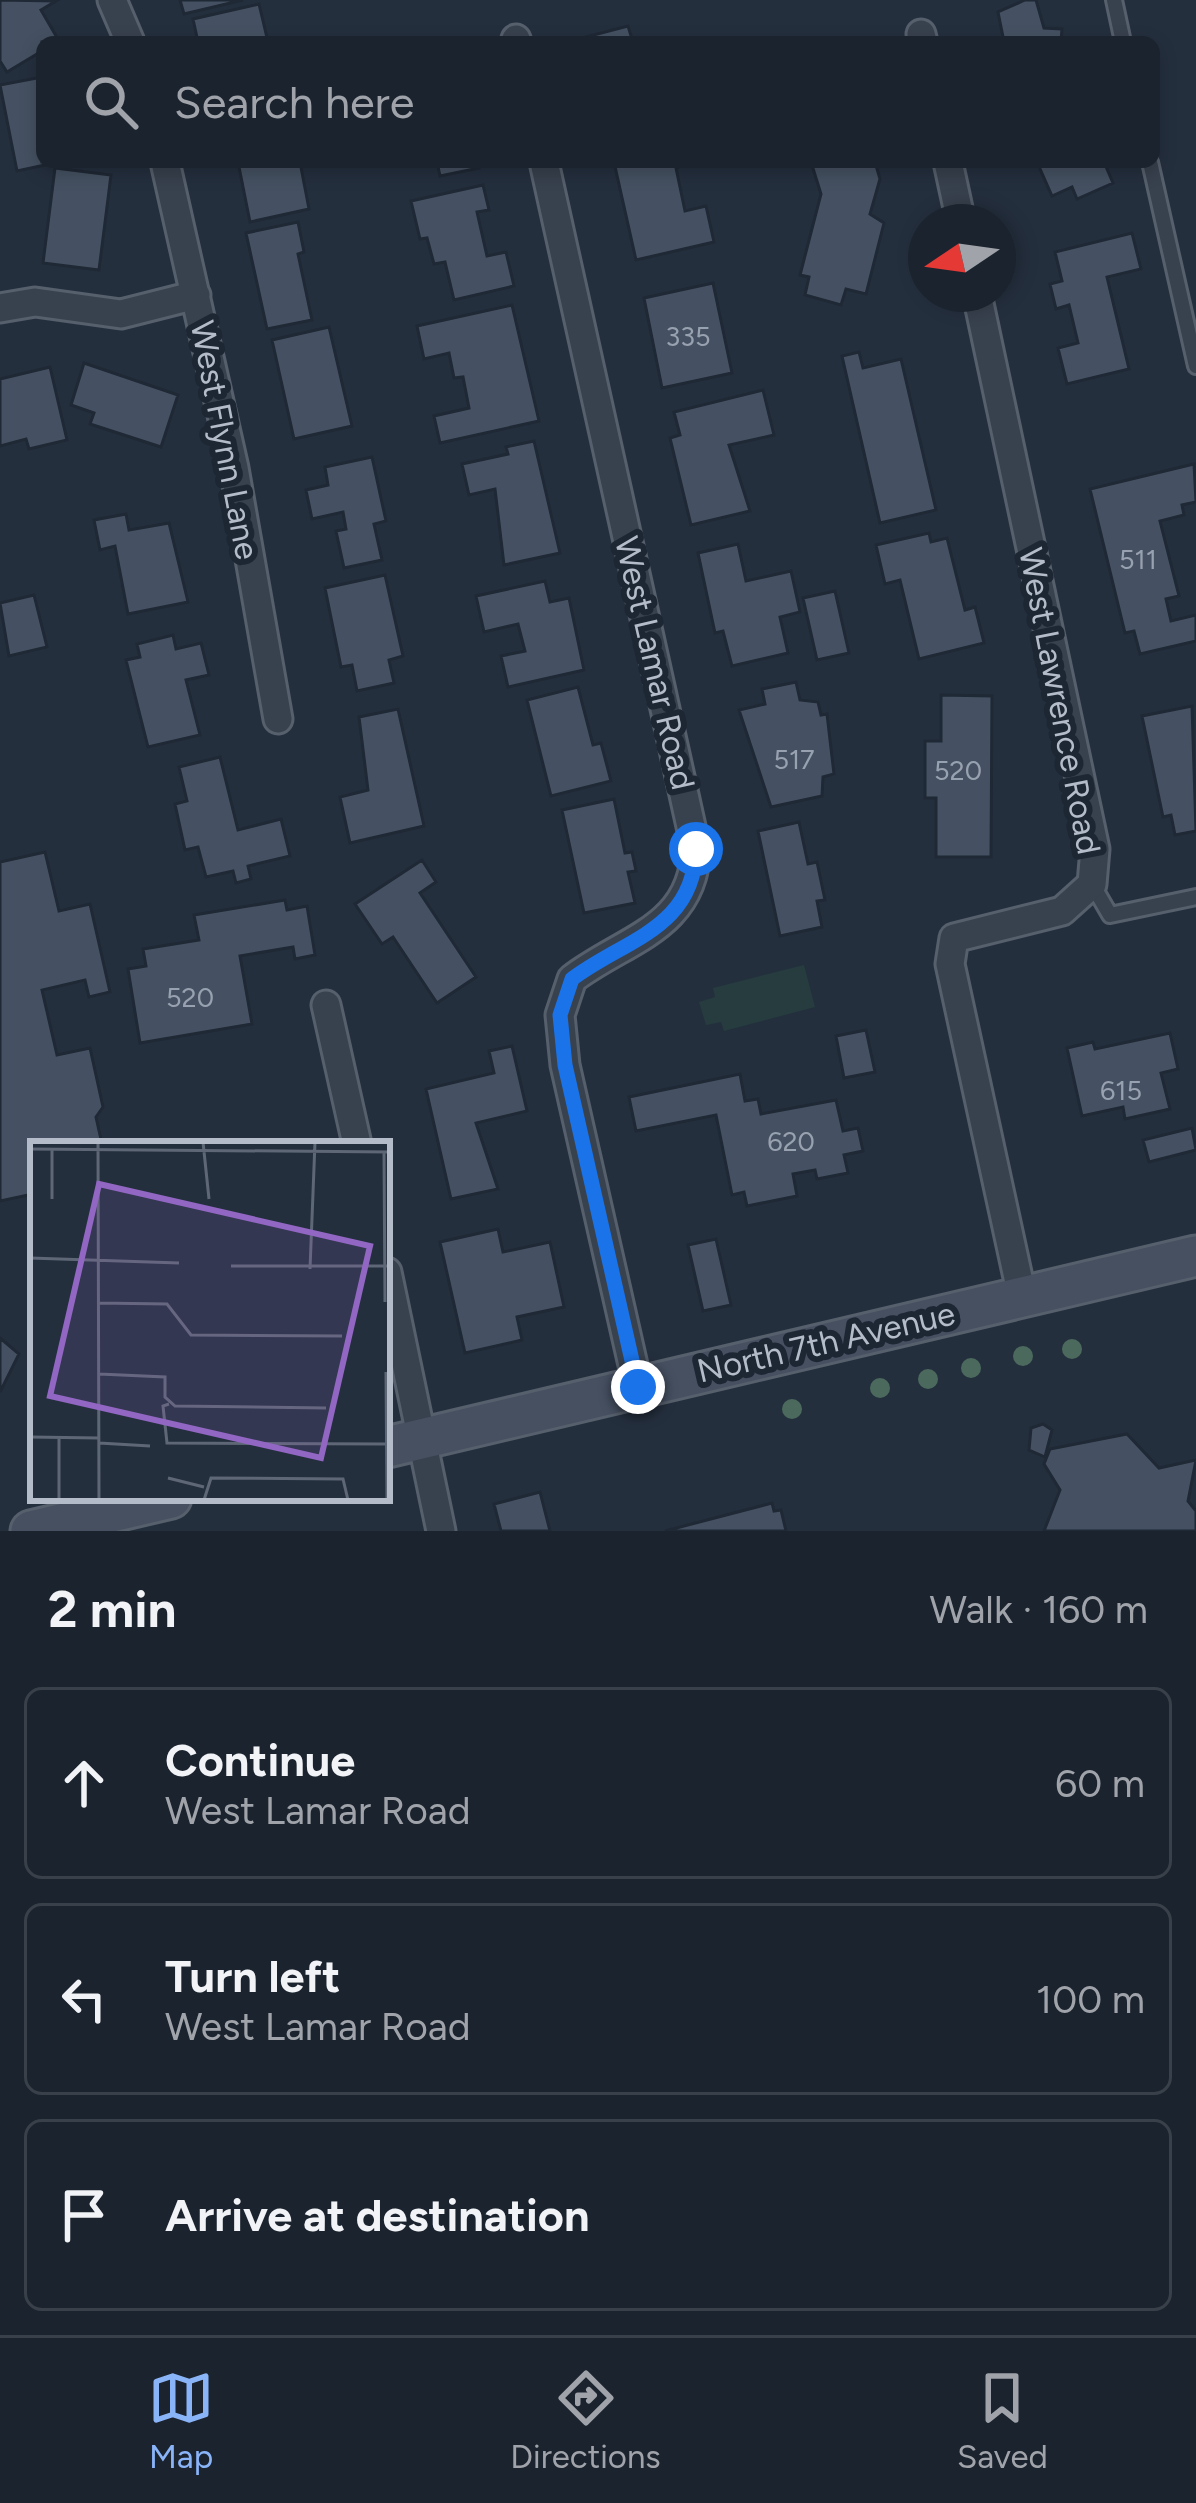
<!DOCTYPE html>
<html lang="en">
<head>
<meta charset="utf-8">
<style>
	:root { --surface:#1b232e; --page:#242b36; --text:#f1f3f6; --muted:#a0a4aa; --line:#39404a; --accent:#8ab4f8 }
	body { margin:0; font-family:Figtree,sans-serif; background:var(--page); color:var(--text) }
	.compass { position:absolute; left:908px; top:204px; width:108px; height:108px; border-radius:50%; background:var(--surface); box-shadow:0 6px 18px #0003; rotate:257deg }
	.stop { position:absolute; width:36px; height:36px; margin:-27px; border:9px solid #1a73e8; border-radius:50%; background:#fff }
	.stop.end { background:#1a73e8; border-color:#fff; box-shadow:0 3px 12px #0008 }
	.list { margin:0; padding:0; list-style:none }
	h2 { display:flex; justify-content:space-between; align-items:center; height:156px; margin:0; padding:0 48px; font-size:51px }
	h2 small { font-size:39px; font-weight:400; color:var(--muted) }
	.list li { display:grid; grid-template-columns:78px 1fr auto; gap:36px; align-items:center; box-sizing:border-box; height:192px; margin:0 24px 24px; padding:0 24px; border:3px solid var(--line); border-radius:18px }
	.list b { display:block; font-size:45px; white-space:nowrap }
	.list p { margin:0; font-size:39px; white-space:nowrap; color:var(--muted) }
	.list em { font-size:39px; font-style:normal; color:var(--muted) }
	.icon { flex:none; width:66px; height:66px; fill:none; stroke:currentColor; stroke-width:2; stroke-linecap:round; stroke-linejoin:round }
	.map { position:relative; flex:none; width:1196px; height:1531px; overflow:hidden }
	.search { position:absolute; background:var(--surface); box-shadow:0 6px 18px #0003; left:36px; right:36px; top:36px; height:132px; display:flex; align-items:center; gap:30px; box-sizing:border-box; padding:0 42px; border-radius:18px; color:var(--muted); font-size:45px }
	.sheet { height:804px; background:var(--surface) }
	nav { display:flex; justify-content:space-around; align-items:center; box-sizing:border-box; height:168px; border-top:3px solid var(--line); background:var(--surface); font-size:33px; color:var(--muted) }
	nav a { display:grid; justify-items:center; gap:6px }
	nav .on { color:var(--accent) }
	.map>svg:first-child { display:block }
	.green { fill:#263c3f }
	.building { fill:#455162; stroke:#1f2835; stroke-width:3 }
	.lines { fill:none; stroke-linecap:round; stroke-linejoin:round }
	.lane-casing { stroke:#565f6c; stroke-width:20 }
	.street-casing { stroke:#565f6c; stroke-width:33 }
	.secondary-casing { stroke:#565f6c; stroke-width:45 }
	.lane { stroke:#38414e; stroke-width:14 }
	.street { stroke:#38414e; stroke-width:27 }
	.secondary { stroke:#465061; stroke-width:39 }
	.tree { fill:#4b6a5d }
	.route { stroke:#1a73e8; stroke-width:15 }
	.labels { text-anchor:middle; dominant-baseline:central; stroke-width:12; stroke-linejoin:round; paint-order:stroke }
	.number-label { font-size:27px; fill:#98a1af }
	.street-label { font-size:33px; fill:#b4bcc9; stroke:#1d2633 }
	.inset-road { fill:none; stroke:#5e6776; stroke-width:3 }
	.view { fill:#9266c3; fill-opacity:0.15; stroke:#9266c3; stroke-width:6 }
	.inset-edge { fill:none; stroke:#b4bcc9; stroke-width:6 }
</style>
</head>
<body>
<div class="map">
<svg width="1196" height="1531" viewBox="0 0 1196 1531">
	<rect width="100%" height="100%" fill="#242f3e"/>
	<path class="green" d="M 804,965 L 815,1007 L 724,1031 L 721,1022 L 706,1025 L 699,1002 L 715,997 L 713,988 Z"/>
	<path class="building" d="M 0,0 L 56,1 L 41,10 L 59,41 L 42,42 L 42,51 L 7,72 L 0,61 Z
		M 180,0 L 243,0 L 184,14 Z
		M 1025,0 L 1036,0 L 1044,28 L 1062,29 L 1061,42 L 1004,42 L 998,12 Z
		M 259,4 L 268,42 L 198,42 L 193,19 Z
		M 628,26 L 633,42 L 584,42 L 582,38 Z
		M 42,77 L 42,162 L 59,162 L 17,171 L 0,85 Z
		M 238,162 L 300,162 L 309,209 L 250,222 Z
		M 437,162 L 478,162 L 479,168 L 440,176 Z
		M 614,162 L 690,162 L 676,168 L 685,211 L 706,206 L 714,242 L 636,260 Z
		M 811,162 L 875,162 L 880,179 L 870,214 L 884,223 L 866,294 L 846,289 L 841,305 L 805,295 L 809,277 L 800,275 L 821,194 Z
		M 1037,162 L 1104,162 L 1113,183 L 1077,199 L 1072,187 L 1052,196 Z
		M 55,168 L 111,175 L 99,270 L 43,263 Z
		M 483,185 L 489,210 L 477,212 L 487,256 L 506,252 L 514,286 L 454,300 L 445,262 L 434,264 L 427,238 L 420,239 L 411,201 Z
		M 298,222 L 304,252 L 298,254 L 312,320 L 267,329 L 246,233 Z
		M 1132,233 L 1141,269 L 1107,277 L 1129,369 L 1067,384 L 1058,348 L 1078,343 L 1069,305 L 1056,309 L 1050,284 L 1062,281 L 1055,252 Z
		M 713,283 L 732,373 L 662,388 L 644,298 Z
		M 512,305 L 539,421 L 440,443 L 434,416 L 469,408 L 463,377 L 454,378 L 449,353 L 424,359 L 417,326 Z
		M 329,327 L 352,426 L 294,439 L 272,340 Z
		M 859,352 L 863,368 L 901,359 L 936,510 L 880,523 L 842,356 Z
		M 84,363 L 178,395 L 161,447 L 90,424 L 94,413 L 71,405 Z
		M 50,367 L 67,440 L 29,449 L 26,439 L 0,446 L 0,379 Z
		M 763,390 L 774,435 L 729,445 L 750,511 L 691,525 L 670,438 L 680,435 L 674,412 Z
		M 534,441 L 560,553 L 504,565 L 495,489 L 469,495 L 462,464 L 508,454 L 506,447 Z
		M 372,457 L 386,521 L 374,524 L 382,560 L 344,568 L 336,531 L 346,529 L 343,512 L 312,519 L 306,490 L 328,485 L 325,467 Z
		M 1194,464 L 1196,502 L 1182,505 L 1184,515 L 1160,521 L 1179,596 L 1166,599 L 1171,621 L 1196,615 L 1196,641 L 1140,654 L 1134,631 L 1125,633 L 1090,489 Z
		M 126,514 L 129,530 L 169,523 L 188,602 L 128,614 L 115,546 L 100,550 L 94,520 Z
		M 929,533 L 931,542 L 947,538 L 965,610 L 975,607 L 984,643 L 919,659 L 900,580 L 885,584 L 876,545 Z
		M 738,544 L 746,581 L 791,571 L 800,612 L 780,617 L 788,653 L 732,666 L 723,631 L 715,633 L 698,553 Z
		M 385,575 L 403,656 L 389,660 L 394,683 L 357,691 L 352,665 L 341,667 L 325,588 Z
		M 545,581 L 550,602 L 569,598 L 584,670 L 508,687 L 501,656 L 525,651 L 518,624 L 484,632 L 476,596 Z
		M 835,591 L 849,653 L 817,660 L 803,598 Z
		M 34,595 L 47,647 L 9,656 L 0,603 Z
		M 173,635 L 176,649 L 201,643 L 209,675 L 186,680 L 200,735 L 148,747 L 126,660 L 140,657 L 137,644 Z
		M 796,682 L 800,700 L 818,702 L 821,715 L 827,714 L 834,774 L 823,777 L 822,796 L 771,807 L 739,710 L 765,704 L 762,689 Z
		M 578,687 L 593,745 L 601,743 L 611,781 L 551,796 L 527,700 Z
		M 941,695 L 992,696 L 991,857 L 936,857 L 936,798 L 925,798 L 925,741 L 941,741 Z
		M 1192,706 L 1196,831 L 1175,835 L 1171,815 L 1163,817 L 1142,716 Z
		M 398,709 L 424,826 L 350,843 L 340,797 L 368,790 L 359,717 Z
		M 220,757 L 238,830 L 281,819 L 290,856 L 248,866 L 251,879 L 236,883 L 233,871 L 206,877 L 198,847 L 185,850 L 175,804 L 187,801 L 179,767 Z
		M 614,799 L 625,853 L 632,852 L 636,871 L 628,872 L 635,903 L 584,913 L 562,810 Z
		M 799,822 L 808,864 L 817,862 L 825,900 L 817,901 L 822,927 L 780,936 L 758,831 Z
		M 45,852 L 59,911 L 90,904 L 110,992 L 89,997 L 85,980 L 42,990 L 57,1055 L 90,1048 L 103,1107 L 96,1117 L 102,1144 L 33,1144 L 33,1194 L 0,1201 L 0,862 Z
		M 422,860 L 436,882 L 420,893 L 476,977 L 437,1003 L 393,937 L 382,944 L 355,904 Z
		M 285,900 L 287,910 L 307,906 L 315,955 L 295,959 L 293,947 L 240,956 L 252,1024 L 140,1043 L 128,969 L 146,966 L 143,949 L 199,940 L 194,915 Z
		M 866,1030 L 875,1072 L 844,1078 L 836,1036 Z
		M 1170,1033 L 1178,1069 L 1161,1073 L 1170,1109 L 1125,1119 L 1123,1107 L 1082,1116 L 1067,1048 L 1093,1042 L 1095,1049 Z
		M 512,1046 L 527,1111 L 476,1123 L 498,1189 L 451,1199 L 426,1089 L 494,1073 L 489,1051 Z
		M 740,1074 L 745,1101 L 758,1099 L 761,1114 L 836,1100 L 843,1131 L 858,1128 L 863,1151 L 844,1155 L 848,1173 L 817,1179 L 815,1170 L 793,1174 L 797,1196 L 747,1206 L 744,1192 L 732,1195 L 716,1115 L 636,1131 L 629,1097 Z
		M 1192,1128 L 1196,1150 L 1149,1162 L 1143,1140 Z
		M 498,1229 L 503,1252 L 550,1242 L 564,1307 L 517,1317 L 522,1340 L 465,1353 L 440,1242 Z
		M 716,1239 L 731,1305 L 703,1311 L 688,1245 Z
		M 0,1338 L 19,1354 L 0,1392 Z
		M 1043,1424 L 1052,1430 L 1045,1457 L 1029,1450 L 1031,1428 Z
		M 1127,1434 L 1159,1468 L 1196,1460 L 1188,1501 L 1196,1511 L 1196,1531 L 1044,1531 L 1060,1490 L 1044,1464 L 1050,1449 Z
		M 540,1492 L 550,1531 L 501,1531 L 494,1504 Z
		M 772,1503 L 774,1511 L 781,1510 L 786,1531 L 665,1531 Z"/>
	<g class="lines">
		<defs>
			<path id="lane" d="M 1114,0 L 1123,42
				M 1150,162 L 1196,366
				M 1092,884 L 1110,915 L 1196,897"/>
			<path id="street" d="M 112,0 L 130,42
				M 921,34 L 923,42
				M 516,39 L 517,42
				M 165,162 L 234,468 L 278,719
				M 544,162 L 696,849 C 693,929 624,939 572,979 L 560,1015 L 565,1065 L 638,1387
				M 948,162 L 961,222
				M 977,294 L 1095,849 L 1092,884 L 1062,911 L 954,938 L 950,964 L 1022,1296
				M 0,308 L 35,302 L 121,314 L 196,295
				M 326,1005 L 357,1144
				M 387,1272 L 441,1531"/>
			<path id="secondary" d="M 387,1447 L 1196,1256
				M 31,1531 L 171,1498"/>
		</defs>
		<use href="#lane" class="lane-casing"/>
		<use href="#street" class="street-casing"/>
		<use href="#secondary" class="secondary-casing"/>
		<use href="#lane" class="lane"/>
		<use href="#street" class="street"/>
		<use href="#secondary" class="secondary"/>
	</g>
	<g class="tree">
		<circle cx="1072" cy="1349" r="10"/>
		<circle cx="1023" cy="1356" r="10"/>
		<circle cx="971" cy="1368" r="10"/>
		<circle cx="928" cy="1379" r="10"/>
		<circle cx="880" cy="1388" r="10"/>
		<circle cx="792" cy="1409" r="10"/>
	</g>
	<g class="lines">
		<path class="route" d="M 638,1387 L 565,1065 L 560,1015 L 572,979 C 625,939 694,929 696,849"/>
	</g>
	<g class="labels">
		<g class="number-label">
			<text x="688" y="336">335</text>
			<text x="1138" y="559">511</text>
			<text x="794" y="759">517</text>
			<text x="958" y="770">520</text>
			<text x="190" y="997">520</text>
			<text x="1121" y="1090">615</text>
			<text x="791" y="1141">620</text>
		</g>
		<g class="street-label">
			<text transform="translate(225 440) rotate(79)">West Flynn Lane</text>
			<text transform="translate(655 663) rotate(77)">West Lamar Road</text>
			<text transform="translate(1060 701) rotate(79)">West Lawrence Road</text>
			<text transform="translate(826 1342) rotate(-13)">North 7th Avenue</text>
		</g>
	</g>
	<g transform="translate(30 1141)">
		<rect width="360" height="360" fill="#242f3e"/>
		<path class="inset-road" d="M 68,1 L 69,359M 173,1 L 179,58M 0,8 L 360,11M 22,8 L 22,58M 354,11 L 355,161M 0,117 L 149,122M 201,125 L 360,125M 280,128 L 285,1M 68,162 L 137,163 L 161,194 L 312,195M 356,231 L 357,359M 69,233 L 135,236 L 135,256 L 145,265 L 296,267M 139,263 L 133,265 L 137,302 L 357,303M 0,296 L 69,297M 29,296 L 29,359M 69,302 L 120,305M 138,337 L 174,346M 174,359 L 181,337 L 313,338 L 318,359"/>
		<path class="view" d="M 69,43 L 340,105 L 291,317 L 20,255 Z"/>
		<rect width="360" height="360" class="inset-edge"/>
	</g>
</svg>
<svg class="compass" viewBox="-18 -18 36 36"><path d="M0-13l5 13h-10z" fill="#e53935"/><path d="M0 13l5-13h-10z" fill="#a0a4aa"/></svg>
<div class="stop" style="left:696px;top:849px"></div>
<div class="stop end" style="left:638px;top:1387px"></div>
<div class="search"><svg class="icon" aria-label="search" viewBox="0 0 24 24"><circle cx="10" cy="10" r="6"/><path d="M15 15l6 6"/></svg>Search here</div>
</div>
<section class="sheet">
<h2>2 min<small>Walk · 160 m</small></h2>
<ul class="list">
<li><svg class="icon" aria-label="ahead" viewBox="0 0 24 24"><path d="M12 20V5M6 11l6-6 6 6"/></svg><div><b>Continue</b><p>West Lamar Road</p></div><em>60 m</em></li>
<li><svg class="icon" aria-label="left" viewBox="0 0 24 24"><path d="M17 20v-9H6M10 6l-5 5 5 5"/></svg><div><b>Turn left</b><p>West Lamar Road</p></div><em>100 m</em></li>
<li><svg class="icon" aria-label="arrive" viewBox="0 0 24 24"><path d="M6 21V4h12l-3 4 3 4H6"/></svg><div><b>Arrive at destination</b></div></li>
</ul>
</section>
<nav>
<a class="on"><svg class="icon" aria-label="map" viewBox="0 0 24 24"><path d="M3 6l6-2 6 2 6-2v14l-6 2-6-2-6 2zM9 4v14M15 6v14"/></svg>Map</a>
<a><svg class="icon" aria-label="directions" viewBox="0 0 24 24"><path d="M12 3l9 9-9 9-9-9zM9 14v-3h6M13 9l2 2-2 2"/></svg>Directions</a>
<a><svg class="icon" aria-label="saved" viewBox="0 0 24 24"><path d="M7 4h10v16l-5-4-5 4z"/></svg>Saved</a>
</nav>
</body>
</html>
